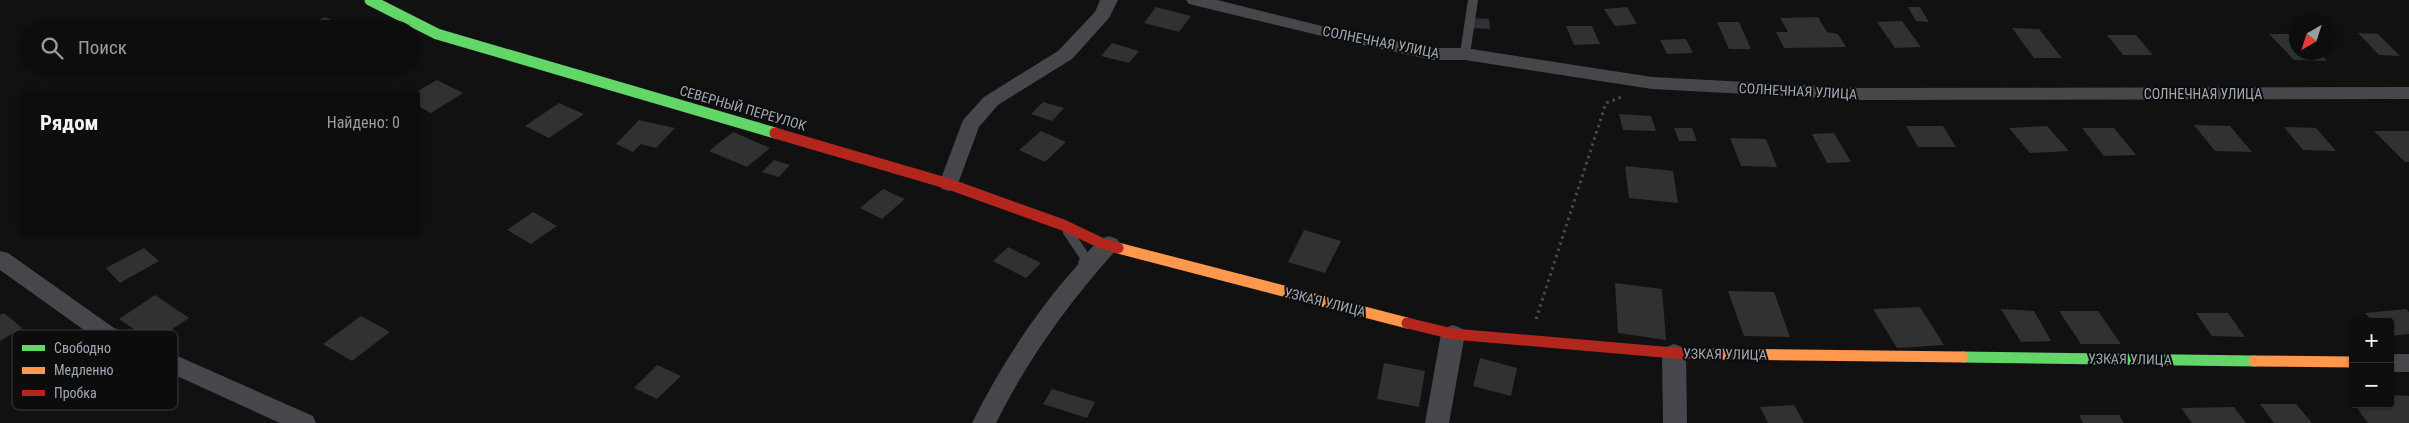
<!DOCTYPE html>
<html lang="ru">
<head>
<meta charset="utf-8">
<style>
	:root { --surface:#0d0d0e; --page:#1b1b1c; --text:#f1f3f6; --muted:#9a9c9e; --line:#2d2d2e }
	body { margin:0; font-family:"Roboto Condensed",sans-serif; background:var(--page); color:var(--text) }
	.controls { position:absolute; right:15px; bottom:15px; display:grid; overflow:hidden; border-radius:5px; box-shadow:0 1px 4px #0004 }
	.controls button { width:45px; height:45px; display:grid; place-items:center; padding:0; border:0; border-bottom:1px solid var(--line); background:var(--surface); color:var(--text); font:25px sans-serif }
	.compass { position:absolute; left:2289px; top:15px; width:45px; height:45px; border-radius:50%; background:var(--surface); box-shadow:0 1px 4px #0004; rotate:219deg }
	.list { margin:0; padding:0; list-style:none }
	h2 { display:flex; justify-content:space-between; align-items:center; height:65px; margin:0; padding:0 20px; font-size:21px }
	h2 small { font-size:16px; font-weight:400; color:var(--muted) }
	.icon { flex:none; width:28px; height:28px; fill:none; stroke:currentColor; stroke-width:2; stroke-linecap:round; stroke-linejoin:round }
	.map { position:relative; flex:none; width:2409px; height:423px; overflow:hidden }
	.search { position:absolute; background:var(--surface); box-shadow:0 1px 4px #0004; left:20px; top:20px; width:400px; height:55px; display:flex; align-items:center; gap:12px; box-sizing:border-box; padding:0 18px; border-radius:28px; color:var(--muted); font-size:19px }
	.panel { position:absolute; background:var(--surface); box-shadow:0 1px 4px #0004; left:20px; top:90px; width:400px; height:145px; border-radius:5px }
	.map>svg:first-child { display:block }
	.building { fill:#303133 }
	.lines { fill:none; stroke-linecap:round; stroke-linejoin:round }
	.path { stroke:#47494d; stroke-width:3; stroke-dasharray:2.5 4; stroke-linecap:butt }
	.lane { stroke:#46474b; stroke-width:10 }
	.street { fill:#46474b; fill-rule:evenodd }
	.fast { stroke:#63d668; stroke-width:11 }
	.slow { stroke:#ff974d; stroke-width:11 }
	.jam { stroke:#b3261e; stroke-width:11 }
	.labels { text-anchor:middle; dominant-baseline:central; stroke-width:4; stroke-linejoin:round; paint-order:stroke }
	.street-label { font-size:14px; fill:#a1a9b4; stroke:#0c0c0d }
	.key { fill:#0c0c0d; stroke:#393b3f; stroke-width:1 }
	.key-label { font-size:14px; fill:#a1a9b4 }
</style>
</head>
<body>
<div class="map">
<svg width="2409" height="423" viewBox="0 0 2409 423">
	<rect width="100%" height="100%" fill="#111112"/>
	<path class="building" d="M 1156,7 L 1191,16 L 1179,32 L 1144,23 Z
		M 1627,7 L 1637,24 L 1615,26 L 1604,9 Z
		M 1908,7 L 1920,7 L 1929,22 L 1916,21 Z
		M 324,17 L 349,27 L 346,29 L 305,29 Z
		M 1818,17 L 1827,32 L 1838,34 L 1846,47 L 1784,48 L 1776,32 L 1788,32 L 1780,18 Z
		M 1472,18 L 1489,19 L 1490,29 L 1472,28 Z
		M 1902,21 L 1921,47 L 1895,48 L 1877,22 Z
		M 1717,22 L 1739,22 L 1751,49 L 1729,49 Z
		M 1566,26 L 1592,26 L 1600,44 L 1574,45 Z
		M 2012,28 L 2039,29 L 2062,58 L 2034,58 Z
		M 2358,33 L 2378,34 L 2400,56 L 2379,55 Z
		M 2269,34 L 2296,34 L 2296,52 L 2319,52 L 2327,61 L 2294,60 Z
		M 2107,35 L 2136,35 L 2153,55 L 2123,55 Z
		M 1686,39 L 1693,53 L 1667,54 L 1660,40 Z
		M 1112,43 L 1139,51 L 1129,63 L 1101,56 Z
		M 437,80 L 463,93 L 431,113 L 418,106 L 418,91 Z
		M 1043,102 L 1064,108 L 1052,121 L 1031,114 Z
		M 559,103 L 584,114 L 549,138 L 525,126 Z
		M 1619,114 L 1651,116 L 1656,131 L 1623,130 Z
		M 639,120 L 675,128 L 656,148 L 641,144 L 633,152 L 616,144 Z
		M 2194,125 L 2230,126 L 2252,152 L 2215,151 Z
		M 1906,126 L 1943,126 L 1956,147 L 1918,147 Z
		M 2047,126 L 2069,151 L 2030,153 L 2009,128 Z
		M 2284,127 L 2316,128 L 2336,151 L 2303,150 Z
		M 1674,128 L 1692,128 L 1697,141 L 1679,141 Z
		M 2082,128 L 2114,128 L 2136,155 L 2104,156 Z
		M 1041,131 L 1066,142 L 1045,162 L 1019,150 Z
		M 2374,131 L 2409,131 L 2409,162 L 2405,162 Z
		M 733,132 L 770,148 L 747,167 L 709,151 Z
		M 1834,133 L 1851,162 L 1827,163 L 1812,134 Z
		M 1730,138 L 1766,139 L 1777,167 L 1741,166 Z
		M 774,160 L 790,165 L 779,177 L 762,172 Z
		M 1625,166 L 1673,171 L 1678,203 L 1629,198 Z
		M 883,189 L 905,199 L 882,219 L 860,208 Z
		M 533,212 L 557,226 L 531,244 L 507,230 Z
		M 1304,230 L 1341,241 L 1325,273 L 1288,262 Z
		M 1008,247 L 1041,263 L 1026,278 L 993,261 Z
		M 144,248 L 159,261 L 120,283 L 106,268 Z
		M 1615,283 L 1662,289 L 1666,340 L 1618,333 Z
		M 1728,291 L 1774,292 L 1790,337 L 1744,336 Z
		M 155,295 L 189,318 L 153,342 L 119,319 Z
		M 1920,307 L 1944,345 L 1897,348 L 1873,309 Z
		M 2001,309 L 2034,311 L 2051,341 L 2021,342 Z
		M 2406,309 L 2409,312 L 2409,334 L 2390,336 L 2390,322 L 2374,322 L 2365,313 Z
		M 2059,311 L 2098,311 L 2121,344 L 2081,344 Z
		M 4,313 L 22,328 L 0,341 L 0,315 Z
		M 2196,313 L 2228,313 L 2245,337 L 2212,336 Z
		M 361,316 L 390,332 L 352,361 L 323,344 Z
		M 1480,358 L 1517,368 L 1511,396 L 1473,386 Z
		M 1384,363 L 1425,371 L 1419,407 L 1377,399 Z
		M 657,365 L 681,376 L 657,399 L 634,388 Z
		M 1052,389 L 1095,402 L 1087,418 L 1043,404 Z
		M 2390,395 L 2409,396 L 2409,423 L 2368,423 L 2354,404 L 2390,404 Z
		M 2260,404 L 2296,404 L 2312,423 L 2274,423 Z
		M 1794,405 L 1804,423 L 1768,423 L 1760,407 Z
		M 2234,407 L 2246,423 L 2192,423 L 2181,408 Z
		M 2079,415 L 2119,415 L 2124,423 L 2083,423 Z"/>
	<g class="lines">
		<path class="path" d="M 1536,319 L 1606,103 L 1624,96"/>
		<path class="lane" d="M 1465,54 L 1473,0
			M 1068,232 L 1085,257 L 1082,269"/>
		<path class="street" d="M 1100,0 L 1118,0 L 1109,18 L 1072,59 L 998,105 L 979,127 L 956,189 L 949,191 L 942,189 L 939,184 L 963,120 L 984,97 L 1058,51 L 1095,12 Z
			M 1186,0 L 1217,0 L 1330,28 L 1433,48 L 1465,48 L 1652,77 L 1861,88 L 2409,87 L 2409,99 L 1861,100 L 1652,89 L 1465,60 L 1433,60 L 1330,38 L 1189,4 Z
			M 1109,236 L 1117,239 L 1120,244 L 1117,249 C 1069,302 1028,359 996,423 L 972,423 C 1000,367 1034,314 1076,267 C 1085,256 1095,240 1109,236 Z
			M 0,251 L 8,253 L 114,328 L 313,416 L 316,423 L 280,423 L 98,340 L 0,270 Z
			M 1453,325 L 1461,328 L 1465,334 L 1449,423 L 1425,423 L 1441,334 L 1445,328 Z
			M 1674,344 L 1682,347 L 1686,353 L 1687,423 L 1663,423 L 1662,353 L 1666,347 Z
			M 2390,354 L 2409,354 L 2409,372 L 2390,372 Z"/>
		<path class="fast" d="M 370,0 L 437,34 L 775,133
			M 1963,357 L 2254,361"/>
		<path class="slow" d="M 1118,248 L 1407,323
			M 1718,354 L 1963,357
			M 2254,361 L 2353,362"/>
		<path class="jam" d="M 775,133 L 949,184 L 1063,225 L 1101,243 L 1118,248
			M 1407,323 L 1453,334 L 1674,353 L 1718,354"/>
	</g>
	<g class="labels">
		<g class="street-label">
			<text transform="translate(1381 42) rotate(11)">СОЛНЕЧНАЯ УЛИЦА</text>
			<text transform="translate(1798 91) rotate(3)">СОЛНЕЧНАЯ УЛИЦА</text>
			<text x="2203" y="94">СОЛНЕЧНАЯ УЛИЦА</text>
			<text transform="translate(743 108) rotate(16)">СЕВЕРНЫЙ ПЕРЕУЛОК</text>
			<text transform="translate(1325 302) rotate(14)">УЗКАЯ УЛИЦА</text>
			<text transform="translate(1725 354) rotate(1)">УЗКАЯ УЛИЦА</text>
			<text transform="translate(2130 359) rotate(1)">УЗКАЯ УЛИЦА</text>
		</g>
	</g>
	<rect x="12" y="330" width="166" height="80" rx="8" class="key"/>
	<rect x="22" y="345" width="23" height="6" fill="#63d668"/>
	<rect x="22" y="367" width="23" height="7" fill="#ff974d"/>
	<rect x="22" y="390" width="23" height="6" fill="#b3261e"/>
	<g class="key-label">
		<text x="54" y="353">Свободно</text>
		<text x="54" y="375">Медленно</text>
		<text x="54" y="398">Пробка</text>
	</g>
</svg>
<div class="controls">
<button>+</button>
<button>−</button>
</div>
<svg class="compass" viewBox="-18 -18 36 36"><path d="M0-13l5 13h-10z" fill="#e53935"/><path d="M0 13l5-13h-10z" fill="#9a9c9e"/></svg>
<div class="search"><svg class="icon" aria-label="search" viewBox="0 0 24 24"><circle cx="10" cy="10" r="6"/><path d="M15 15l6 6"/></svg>Поиск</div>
<section class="panel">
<h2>Рядом<small>Найдено: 0</small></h2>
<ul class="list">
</ul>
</section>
</div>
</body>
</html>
